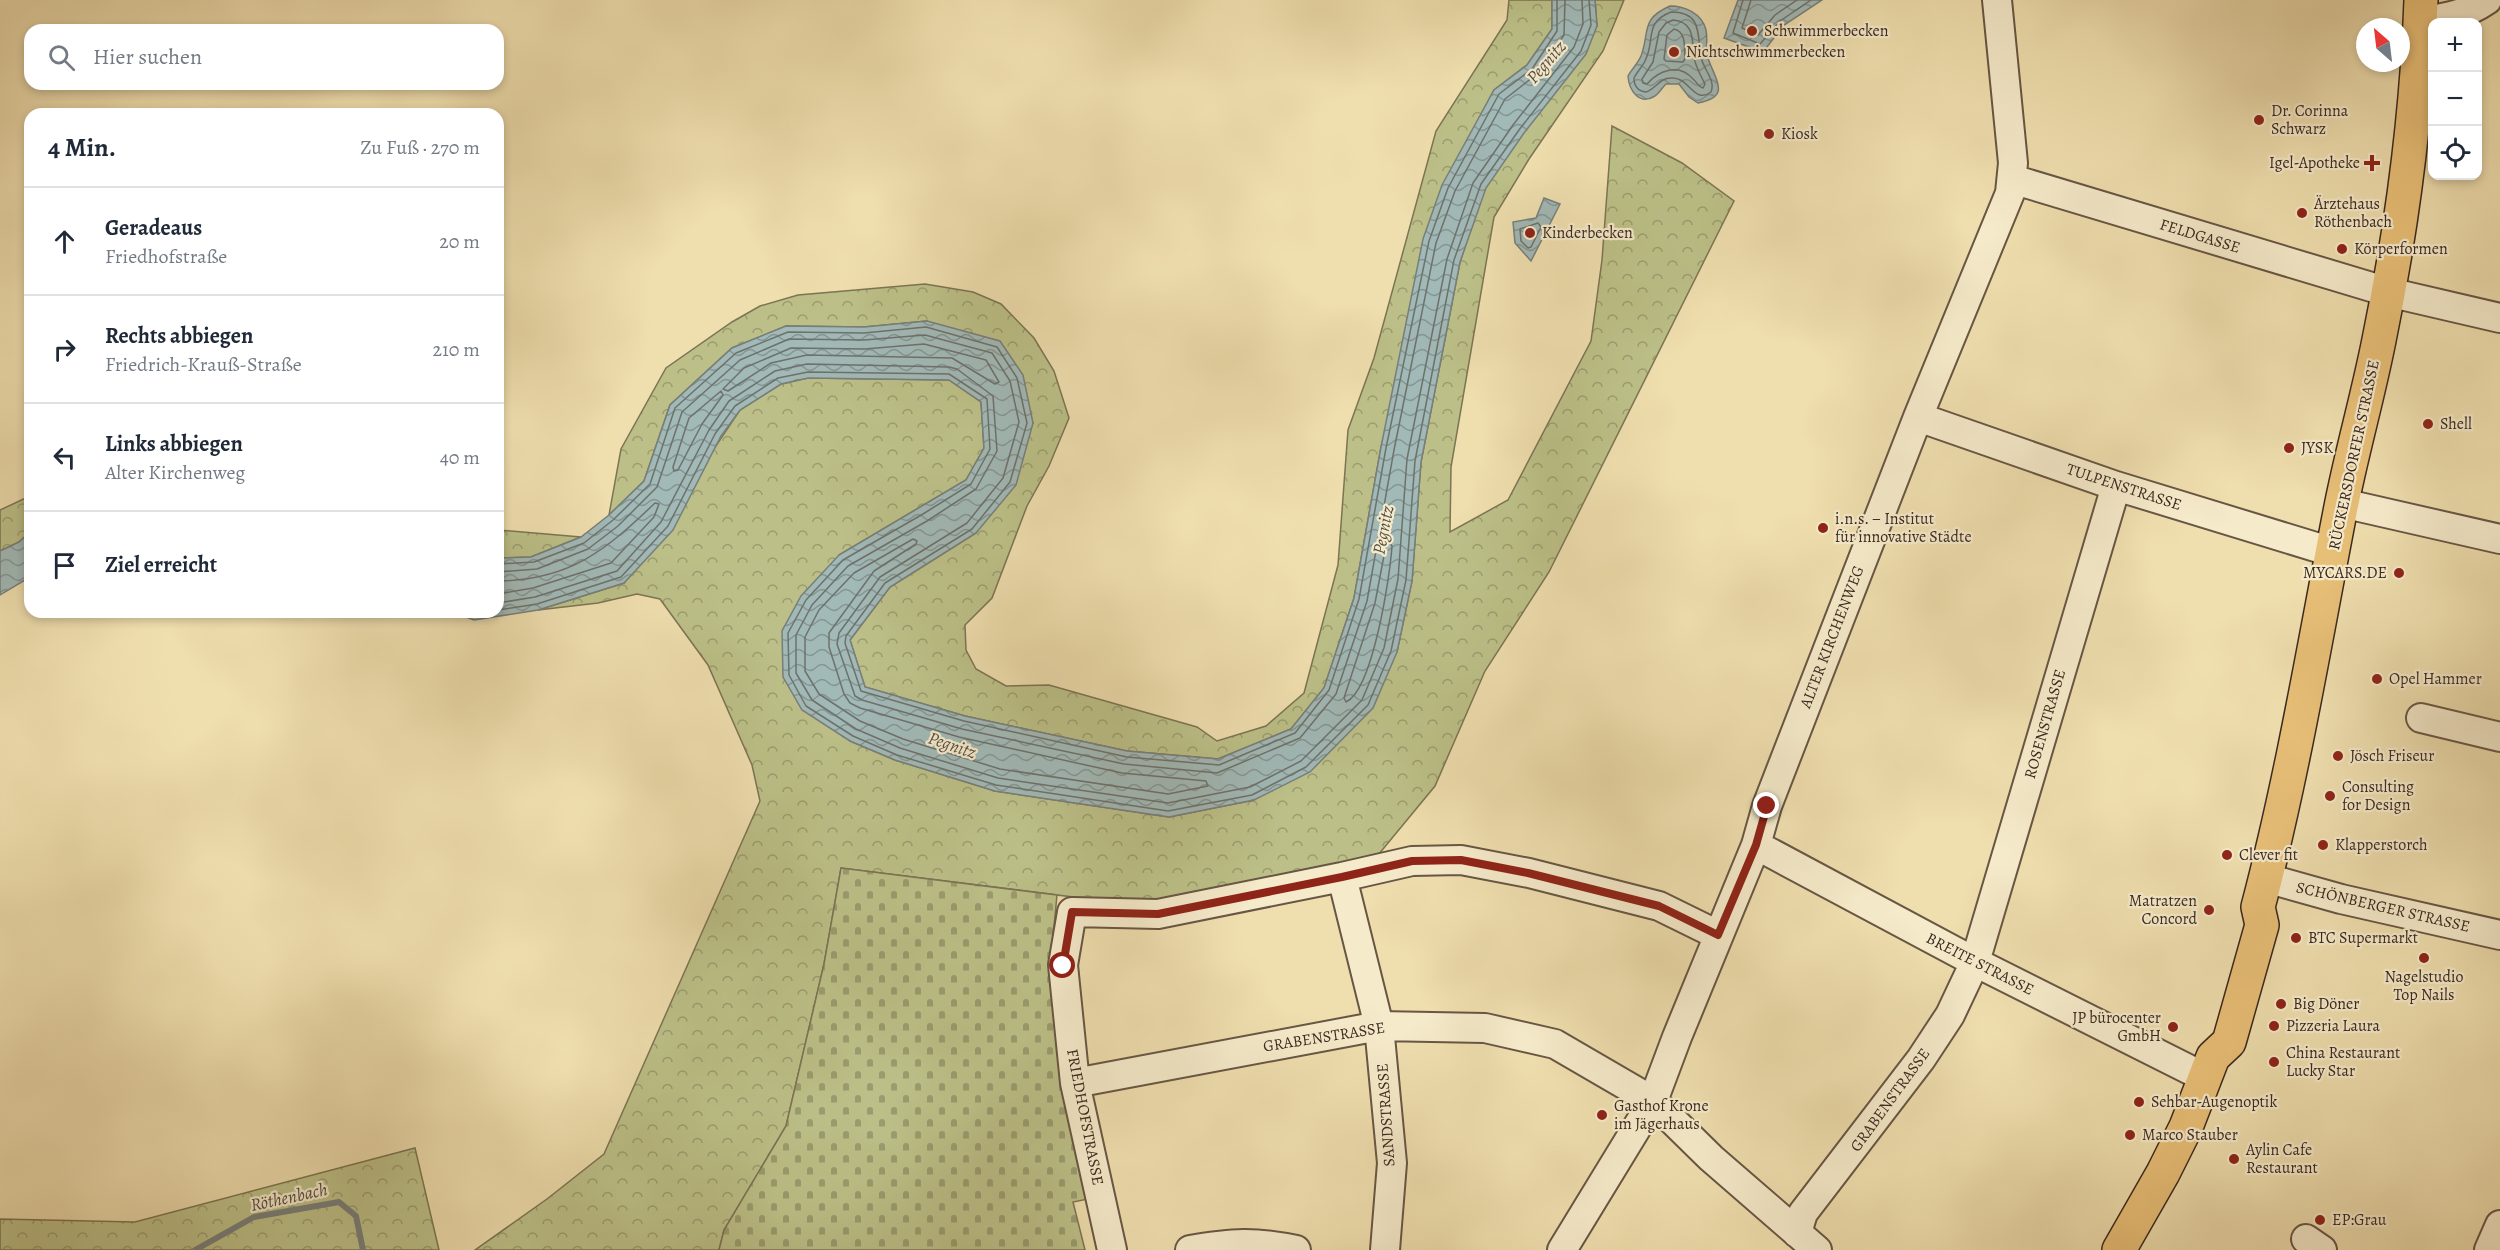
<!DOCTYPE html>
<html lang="de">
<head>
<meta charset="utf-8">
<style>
	:root { --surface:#fff; --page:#f2f2f3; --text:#1f2937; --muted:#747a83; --line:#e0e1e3 }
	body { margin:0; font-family:Alegreya,serif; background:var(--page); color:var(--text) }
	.controls { position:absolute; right:18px; top:18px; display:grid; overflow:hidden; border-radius:12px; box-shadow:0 3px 9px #0003 }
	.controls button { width:54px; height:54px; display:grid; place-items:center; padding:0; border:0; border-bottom:2px solid var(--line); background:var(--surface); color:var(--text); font:30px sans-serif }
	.compass { position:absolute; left:2356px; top:18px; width:54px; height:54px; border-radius:50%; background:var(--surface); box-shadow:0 3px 9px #0003; rotate:332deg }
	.stop { position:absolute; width:18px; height:18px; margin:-14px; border:4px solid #8f2418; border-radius:50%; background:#fff }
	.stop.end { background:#8f2418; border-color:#fff; box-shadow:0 2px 6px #0008 }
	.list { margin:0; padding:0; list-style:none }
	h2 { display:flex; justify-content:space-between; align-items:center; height:78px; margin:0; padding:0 24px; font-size:26px }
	h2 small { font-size:20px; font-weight:400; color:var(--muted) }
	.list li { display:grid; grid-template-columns:39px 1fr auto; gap:18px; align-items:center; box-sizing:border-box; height:108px; padding:0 24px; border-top:2px solid var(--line) }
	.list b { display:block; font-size:22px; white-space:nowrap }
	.list p { margin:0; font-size:20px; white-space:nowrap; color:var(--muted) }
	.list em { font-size:20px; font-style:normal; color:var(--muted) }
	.icon { flex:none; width:33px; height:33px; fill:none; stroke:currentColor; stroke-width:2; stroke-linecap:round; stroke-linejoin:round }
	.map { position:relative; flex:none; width:2500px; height:1250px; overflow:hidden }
	.search { position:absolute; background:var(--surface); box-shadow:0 3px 9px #0003; left:24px; top:24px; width:480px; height:66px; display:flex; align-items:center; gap:15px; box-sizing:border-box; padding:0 21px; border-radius:18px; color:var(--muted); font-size:22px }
	.panel { position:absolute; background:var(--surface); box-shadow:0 3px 9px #0003; left:24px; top:108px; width:480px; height:510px; border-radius:18px }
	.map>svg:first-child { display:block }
	.forest { fill:url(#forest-crowns); stroke:#7c7454; stroke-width:1.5 }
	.cemetery { fill:url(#cemetery-stones); stroke:#7c7454; stroke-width:1.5 }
	.water { fill:url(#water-waves); stroke:#787f7b; stroke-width:1.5 }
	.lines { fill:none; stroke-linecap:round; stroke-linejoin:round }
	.shore { stroke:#6e716c; stroke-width:1.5 }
	.stream { stroke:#787f7b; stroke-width:6 }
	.minor-casing { stroke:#685644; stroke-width:32 }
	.major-casing { stroke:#3b2920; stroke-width:36 }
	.minor { stroke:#f5eaca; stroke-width:28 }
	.major { stroke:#e8bf77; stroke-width:33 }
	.route { stroke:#8f2418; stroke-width:8 }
	.poi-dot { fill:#8f2418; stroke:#f5eaca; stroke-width:2 }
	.labels { text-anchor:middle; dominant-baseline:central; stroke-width:4.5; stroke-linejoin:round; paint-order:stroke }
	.poi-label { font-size:16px; fill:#3b2920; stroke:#f5eaca; text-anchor:start }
	.street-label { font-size:16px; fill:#3b2920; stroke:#f5eaca }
	.water-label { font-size:18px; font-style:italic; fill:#544d46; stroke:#f5eaca }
</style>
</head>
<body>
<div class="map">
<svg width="2500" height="1250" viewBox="0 0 2500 1250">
	<defs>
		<pattern id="forest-crowns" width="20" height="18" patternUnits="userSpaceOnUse" patternTransform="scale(1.5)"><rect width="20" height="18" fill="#bcc088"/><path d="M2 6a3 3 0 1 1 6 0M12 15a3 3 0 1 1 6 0" fill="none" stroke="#9a9c6f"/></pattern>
		<pattern id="cemetery-stones" width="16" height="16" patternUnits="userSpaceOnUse" patternTransform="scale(1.5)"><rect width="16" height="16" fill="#bcc088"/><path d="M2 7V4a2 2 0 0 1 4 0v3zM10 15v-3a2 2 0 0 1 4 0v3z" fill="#9a9c6f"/></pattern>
		<pattern id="water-waves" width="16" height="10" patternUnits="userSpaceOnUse" patternTransform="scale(1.5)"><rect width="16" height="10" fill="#a1b9b7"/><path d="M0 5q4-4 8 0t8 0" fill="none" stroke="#849694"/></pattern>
	</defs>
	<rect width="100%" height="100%" fill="#efdeae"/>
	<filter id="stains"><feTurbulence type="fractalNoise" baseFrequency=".00333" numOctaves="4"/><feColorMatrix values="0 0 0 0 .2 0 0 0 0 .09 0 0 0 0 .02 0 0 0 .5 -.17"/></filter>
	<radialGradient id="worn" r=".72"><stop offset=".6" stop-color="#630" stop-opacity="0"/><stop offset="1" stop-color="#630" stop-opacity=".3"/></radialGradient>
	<path class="forest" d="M 1509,0 L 1552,0 L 1552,29 L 1527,65 L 1494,90 L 1475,126 L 1381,447 L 1354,598 L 1324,688 L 1291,729 L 1218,759 L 1127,751 L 965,716 L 865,687 L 850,640 L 890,587 L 976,533 L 1033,423 L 927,321 L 864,327 L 786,326 L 732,348 L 670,405 L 644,481 L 609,515 L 621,449 L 666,368 L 732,322 L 760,306 L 798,295 L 925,284 L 973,292 L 1001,304 L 1034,338 L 1054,371 L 1069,418 L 1049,466 L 1027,506 L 992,598 L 965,625 L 966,650 L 976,669 L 1006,686 L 1049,685 L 1197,727 L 1217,741 L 1266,726 L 1304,693 L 1338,565 L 1348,430 L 1374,358 L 1436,131 L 1507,20 Z
		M 1595,0 L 1624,0 L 1603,51 L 1529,159 L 1494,217 L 1451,467 L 1450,532 L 1508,500 L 1591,341 L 1602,260 L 1612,126 L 1682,163 L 1734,201 L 1549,572 L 1485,671 L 1435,786 L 1369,866 L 1161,908 L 841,868 L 824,964 L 786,1126 L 724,1230 L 719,1250 L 475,1250 L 547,1199 L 604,1154 L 760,801 L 752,765 L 708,665 L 660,599 L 637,594 L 598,603 L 538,610 L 624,583 L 740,410 L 781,384 L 808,378 L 949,380 L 981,402 L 984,448 L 966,480 L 839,555 L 850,741 L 895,760 L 995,791 L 1169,817 L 1254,800 L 1397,652 L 1412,581 L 1421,462 L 1460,262 L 1485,188 L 1597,26 Z
		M 30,496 L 30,532 L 19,542 L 0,551 L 0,510 Z
		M 498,530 L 581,537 L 531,557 L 498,558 Z
		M 415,1148 L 439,1250 L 0,1250 L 0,1219 L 135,1222 Z"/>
	<path class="cemetery" d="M 841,868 L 1057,895 L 1050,969 L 1088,1199 L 1073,1202 L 1085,1250 L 719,1250 L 724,1230 L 786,1126 L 824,964 Z"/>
	<path class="water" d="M 1552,0 L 1595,0 L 1597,26 L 1586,54 L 1524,133 L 1486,188 L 1460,262 L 1421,462 L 1412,581 L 1397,652 L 1373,708 L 1310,772 L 1254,800 L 1169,817 L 995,791 L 895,760 L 850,741 L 802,710 L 783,677 L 782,631 L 801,596 L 839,555 L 966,480 L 984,448 L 981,402 L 949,380 L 808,378 L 781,384 L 740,410 L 721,436 L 673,530 L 624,583 L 538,610 L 474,620 L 453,612 L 498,612 L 498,558 L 531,557 L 581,537 L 609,515 L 644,481 L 670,405 L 732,348 L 786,326 L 864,327 L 927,321 L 1000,341 L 1023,375 L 1033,423 L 1016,485 L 976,533 L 890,587 L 850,640 L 865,687 L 965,716 L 1127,751 L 1218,759 L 1291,729 L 1324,688 L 1354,598 L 1381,447 L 1423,239 L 1442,185 L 1494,90 L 1527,65 L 1552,29 Z
		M 1738,0 L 1822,0 L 1784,25 L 1763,52 L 1724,38 Z
		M 1670,6 C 1684,6 1702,13 1706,30 C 1708,39 1705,49 1708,58 C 1714,78 1733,97 1698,103 L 1689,97 L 1679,84 L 1666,84 C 1662,88 1659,93 1655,96 C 1639,106 1629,90 1628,76 C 1632,69 1638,63 1641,56 C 1650,32 1640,19 1670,6 Z
		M 1544,198 L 1560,204 L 1531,261 L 1515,243 L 1513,222 L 1536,218 Z
		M 30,532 L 30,577 L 0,595 L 0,551 L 19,542 Z"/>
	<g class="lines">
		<path class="shore" d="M 1743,0 L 1733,33 L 1760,44 L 1780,21 L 1811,0
			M 1751,0 L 1742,28 L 1758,35 L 1775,15 L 1797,0
			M 1671,12 C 1703,12 1697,35 1701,57 C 1703,69 1716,80 1711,92 C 1694,105 1689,76 1671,78 C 1659,78 1656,89 1646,92 C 1638,91 1634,86 1634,78 C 1637,72 1642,67 1645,61 C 1656,40 1643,23 1671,12 Z
			M 1673,20 C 1695,22 1692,40 1694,57 C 1695,66 1701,76 1705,84 L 1703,88 C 1697,86 1698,83 1693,79 C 1679,63 1659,70 1647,84 L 1643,83 L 1642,79 L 1653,62 L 1659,32 L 1666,23 Z
			M 1674,29 C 1687,32 1684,48 1685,59 L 1683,62 L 1666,61 L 1664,59 L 1667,35 Z
			M 1538,223 L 1541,227 L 1531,247 L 1528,248 L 1521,241 L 1520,229 Z
			M 924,344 L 986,360 L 999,382 L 995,384 L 952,358 L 807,355 L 771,363 L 728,391 L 723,389 L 744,368 L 791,348 L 865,349 Z
			M 721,391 L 723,395 L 702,424 L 678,470 L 674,471 L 673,467 L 689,418 Z
			M 913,539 L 917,541 L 916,544 L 874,571 L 829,633 L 829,647 L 844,694 L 850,703 L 860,708 L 959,737 L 1122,773 L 1206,781 L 1208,786 L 1168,794 L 1000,769 L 903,739 L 860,721 L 819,694 L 805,671 L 805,637 L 819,610 L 854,573 Z
			M 1390,543 L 1392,546 C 1390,576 1373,690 1346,702 L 1344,698 L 1375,603 L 1386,545 Z
			M 498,564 L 534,562 L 584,543 L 613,520 L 650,484 L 675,408 L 736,353 L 788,332 L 864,333 L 926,327 L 997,347 L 1017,378 L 1027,423 L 1010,482 L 972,529 L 885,583 L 846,636 L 845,643 L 861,691 L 964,721 L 1127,757 L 1219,765 L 1295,733 L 1329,690 L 1359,599 L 1386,448 L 1429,241 L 1448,188 L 1499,94 L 1532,69 L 1557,31 L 1557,0
			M 498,572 L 537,569 L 588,549 L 618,526 L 657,487 L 682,412 L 740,360 L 789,339 L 864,340 L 925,335 L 992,353 L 1010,381 L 1019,422 L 1003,478 L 967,523 L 880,577 L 839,633 L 837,644 L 855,696 L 862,700 L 962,729 L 1124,764 L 1217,773 L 1300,738 L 1336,694 L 1367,601 L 1394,450 L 1436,243 L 1455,191 L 1505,99 L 1537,74 L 1564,35 L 1565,0
			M 498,581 C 570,580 605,551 655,503 L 659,504 L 654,517 L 611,563 L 533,588 L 498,594
			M 498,603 L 535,597 L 617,571 L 661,522 L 709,430 L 729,401 L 775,371 L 807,364 L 949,367 L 957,369 L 993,396 L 997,451 L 976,489 L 927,521 L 848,566 L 812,605 L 796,635 L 796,673 L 812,700 L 856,729 L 900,748 L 998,778 L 1168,803 L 1250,787 L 1301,761 L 1362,700 L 1384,648 L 1398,579 L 1407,459 L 1447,259 L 1473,183 L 1513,125 L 1574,47 L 1583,24 L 1582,0
			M 498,610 L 537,604 L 621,577 L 668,526 L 715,434 L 735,406 L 778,378 L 808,372 L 949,374 L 987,399 L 990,449 L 971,484 L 923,514 L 843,560 L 806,600 L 788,633 L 789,675 L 806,706 L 853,736 L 897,755 L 996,785 L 1168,811 L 1252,795 L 1306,767 L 1368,705 L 1391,651 L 1406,580 L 1415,461 L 1454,260 L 1481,184 L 1519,130 L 1581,51 L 1591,25 L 1589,0"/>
		<path class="stream" d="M 195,1250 L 254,1217 L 339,1202 L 356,1216 L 363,1250"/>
		<defs>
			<path id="minor" d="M 2421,21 C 2446,18 2465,15 2487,0
				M 2012,179 L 2388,292 L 2500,318
				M 1918,417 L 2116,486 L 2332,552
				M 2342,503 L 2500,539
				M 2421,718 L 2500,737
				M 1756,845 L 1975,962 L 2206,1078
				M 1342,877 L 1379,1026 L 1392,1163 L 1385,1250
				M 2266,878 L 2341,899 L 2500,935
				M 1075,1083 L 1379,1026 L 1485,1028 L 1555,1044 L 1653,1101 L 1711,1158 L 1817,1250
				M 1797,1233 L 1803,1213 L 1921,1059 L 1950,1015 L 1975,962 L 2116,486
				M 2306,1239 L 2322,1250
				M 1112,1250 L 1075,1083 L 1063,965 L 1072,912 L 1158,914 L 1342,877 L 1412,861 L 1461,860 L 1529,873 L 1659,906 L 1718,935
				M 1190,1250 C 1232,1243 1254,1241 1296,1250
				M 1562,1250 L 1653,1101 L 1677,1037 L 1756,845 L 1767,806 L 1918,417 L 2010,193 L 2013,163 L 1997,0
				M 2489,1250 L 2500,1225"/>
			<path id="major" d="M 2119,1250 L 2163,1173 L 2186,1127 L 2213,1057 L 2229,1042 L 2262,925 L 2258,907 C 2293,775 2315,640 2341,507 C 2352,451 2368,396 2379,340 C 2402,228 2417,114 2421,0"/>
		</defs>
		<use href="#minor" class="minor-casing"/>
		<use href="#major" class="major-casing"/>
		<use href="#minor" class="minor"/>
		<use href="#major" class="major"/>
	</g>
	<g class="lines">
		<path class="route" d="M 1063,966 L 1072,912 L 1158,914 L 1342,877 L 1412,861 L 1461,860 L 1528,873 L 1659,906 L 1718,935 L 1756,845 L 1767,806"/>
	</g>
	<g class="poi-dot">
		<circle cx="1752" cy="31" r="6"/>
		<circle cx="1674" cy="52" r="6"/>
		<circle cx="2259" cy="120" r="6"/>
		<circle cx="1769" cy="134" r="6"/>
		<path d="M2369 154h6v6h6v6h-6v6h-6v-6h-6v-6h6z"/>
		<circle cx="2302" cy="213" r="6"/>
		<circle cx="1530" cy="233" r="6"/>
		<circle cx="2342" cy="249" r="6"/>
		<circle cx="2428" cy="424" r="6"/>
		<circle cx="2289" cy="448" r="6"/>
		<circle cx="1823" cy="528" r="6"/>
		<circle cx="2399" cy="573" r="6"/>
		<circle cx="2377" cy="679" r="6"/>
		<circle cx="2338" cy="756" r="6"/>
		<circle cx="2330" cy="796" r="6"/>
		<circle cx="2323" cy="845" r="6"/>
		<circle cx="2227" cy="855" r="6"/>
		<circle cx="2209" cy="910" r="6"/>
		<circle cx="2296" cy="938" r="6"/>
		<circle cx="2424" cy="958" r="6"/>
		<circle cx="2281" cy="1004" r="6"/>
		<circle cx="2274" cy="1026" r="6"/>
		<circle cx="2173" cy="1027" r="6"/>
		<circle cx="2274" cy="1062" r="6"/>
		<circle cx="2139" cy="1102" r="6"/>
		<circle cx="1602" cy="1115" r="6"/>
		<circle cx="2130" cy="1135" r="6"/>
		<circle cx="2234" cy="1159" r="6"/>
		<circle cx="2320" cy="1220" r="6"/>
	</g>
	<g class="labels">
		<g class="poi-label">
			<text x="1764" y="31">Schwimmerbecken</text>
			<text x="1686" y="52">Nichtschwimmerbecken</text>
			<text x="2271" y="111">Dr. Corinna<tspan x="2271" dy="18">Schwarz</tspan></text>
			<text x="1781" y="134">Kiosk</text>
			<text x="2360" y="163" text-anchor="end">Igel-Apotheke</text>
			<text x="2314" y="204">Ärztehaus<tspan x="2314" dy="18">Röthenbach</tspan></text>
			<text x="1542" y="233">Kinderbecken</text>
			<text x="2354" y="249">Körperformen</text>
			<text x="2440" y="424">Shell</text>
			<text x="2301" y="448">JYSK</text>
			<text x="1835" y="519">i.n.s. – Institut<tspan x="1835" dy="18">für innovative Städte</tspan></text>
			<text x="2387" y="573" text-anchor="end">MYCARS.DE</text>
			<text x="2389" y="679">Opel Hammer</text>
			<text x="2350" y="756">Jösch Friseur</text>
			<text x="2342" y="787">Consulting<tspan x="2342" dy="18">for Design</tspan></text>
			<text x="2335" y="845">Klapperstorch</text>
			<text x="2239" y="855">Clever fit</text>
			<text x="2197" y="901" text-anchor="end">Matratzen<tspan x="2197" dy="18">Concord</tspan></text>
			<text x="2308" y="938">BTC Supermarkt</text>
			<text x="2424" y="977" text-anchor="middle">Nagelstudio<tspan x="2424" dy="18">Top Nails</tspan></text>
			<text x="2293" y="1004">Big Döner</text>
			<text x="2161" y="1018" text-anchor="end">JP bürocenter<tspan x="2161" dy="18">GmbH</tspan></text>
			<text x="2286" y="1026">Pizzeria Laura</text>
			<text x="2286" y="1053">China Restaurant<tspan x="2286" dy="18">Lucky Star</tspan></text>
			<text x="2151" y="1102">Sehbar-Augenoptik</text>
			<text x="1614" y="1106">Gasthof Krone<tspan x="1614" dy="18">im Jägerhaus</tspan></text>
			<text x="2142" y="1135">Marco Stauber</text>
			<text x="2246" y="1150">Aylin Cafe<tspan x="2246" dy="18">Restaurant</tspan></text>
			<text x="2332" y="1220">EP:Grau</text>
		</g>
		<g class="street-label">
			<text transform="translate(2200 236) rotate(17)">FELDGASSE</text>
			<text transform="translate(2354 455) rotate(-78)">RÜCKERSDORFER STRASSE</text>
			<text transform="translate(2124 487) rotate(18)">TULPENSTRASSE</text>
			<text transform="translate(1832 637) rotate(-69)">ALTER KIRCHENWEG</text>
			<text transform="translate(2045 724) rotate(-74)">ROSENSTRASSE</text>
			<text transform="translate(2383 907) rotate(13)">SCHÖNBERGER STRASSE</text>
			<text transform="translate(1980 964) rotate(27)">BREITE STRASSE</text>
			<text transform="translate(1324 1037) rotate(-9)">GRABENSTRASSE</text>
			<text transform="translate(1890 1100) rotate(-54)">GRABENSTRASSE</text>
			<text transform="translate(1386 1115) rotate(-94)">SANDSTRASSE</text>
			<text transform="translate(1085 1117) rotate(79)">FRIEDHOFSTRASSE</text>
		</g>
		<g class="water-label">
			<text transform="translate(1546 62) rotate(-49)">Pegnitz</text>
			<text transform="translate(1383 530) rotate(-79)">Pegnitz</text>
			<text transform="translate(952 745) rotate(19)">Pegnitz</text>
			<text transform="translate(289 1197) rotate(-12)">Röthenbach</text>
		</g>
	</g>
	<rect width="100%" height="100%" filter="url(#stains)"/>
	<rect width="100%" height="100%" fill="url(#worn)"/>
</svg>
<div class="controls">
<button>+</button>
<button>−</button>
<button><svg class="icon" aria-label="locate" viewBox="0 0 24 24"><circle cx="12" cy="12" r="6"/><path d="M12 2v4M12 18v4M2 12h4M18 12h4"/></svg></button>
</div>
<svg class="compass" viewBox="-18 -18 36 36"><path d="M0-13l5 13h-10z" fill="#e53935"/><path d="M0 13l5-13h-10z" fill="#747a83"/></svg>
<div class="stop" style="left:1063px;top:966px"></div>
<div class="stop end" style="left:1767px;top:806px"></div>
<div class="search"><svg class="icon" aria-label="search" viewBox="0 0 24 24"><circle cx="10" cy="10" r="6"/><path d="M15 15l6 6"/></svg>Hier suchen</div>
<section class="panel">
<h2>4 Min.<small>Zu Fuß · 270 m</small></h2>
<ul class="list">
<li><svg class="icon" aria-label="ahead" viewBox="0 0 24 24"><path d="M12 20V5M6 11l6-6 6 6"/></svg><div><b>Geradeaus</b><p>Friedhofstraße</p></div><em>20 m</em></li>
<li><svg class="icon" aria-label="right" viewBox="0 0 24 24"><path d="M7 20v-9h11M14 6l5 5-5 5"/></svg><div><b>Rechts abbiegen</b><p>Friedrich-Krauß-Straße</p></div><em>210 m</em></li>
<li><svg class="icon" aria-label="left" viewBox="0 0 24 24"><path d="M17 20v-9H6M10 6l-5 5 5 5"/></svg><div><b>Links abbiegen</b><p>Alter Kirchenweg</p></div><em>40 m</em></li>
<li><svg class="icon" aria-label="arrive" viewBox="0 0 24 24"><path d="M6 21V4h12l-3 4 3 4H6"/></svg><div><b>Ziel erreicht</b></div></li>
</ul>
</section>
</div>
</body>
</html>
